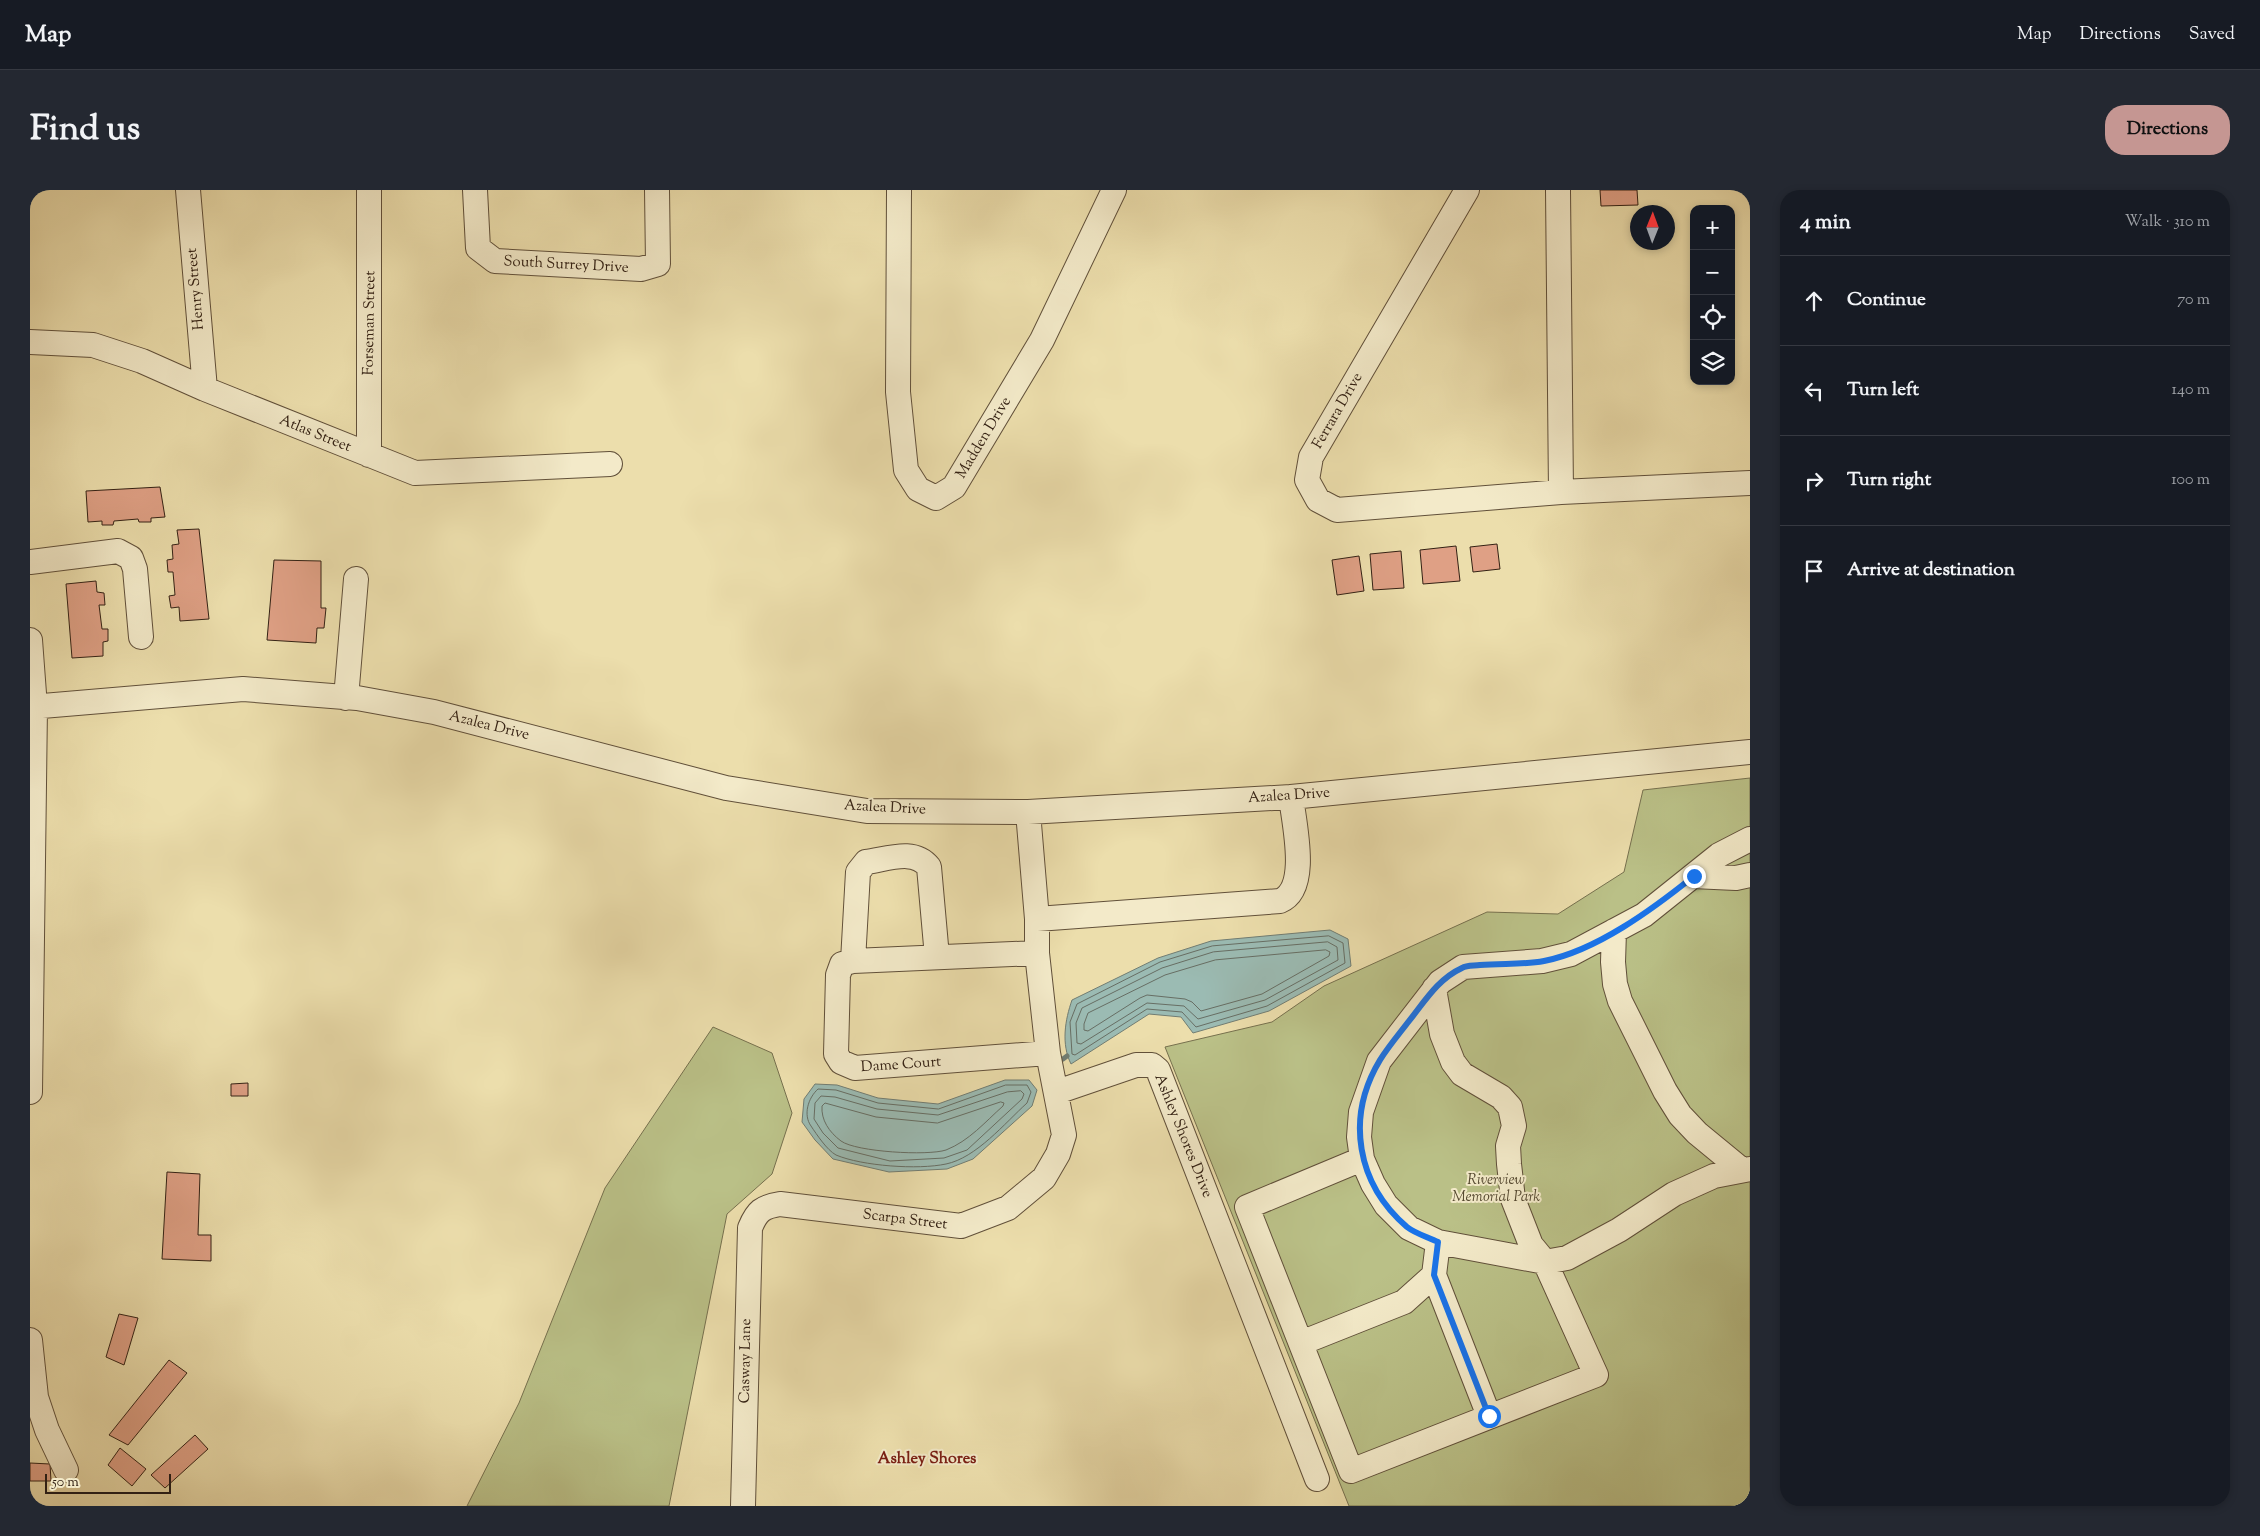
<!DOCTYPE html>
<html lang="en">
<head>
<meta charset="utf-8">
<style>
	:root { --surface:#171b24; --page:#242831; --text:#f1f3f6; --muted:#9ea1a6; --line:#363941; --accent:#c59692 }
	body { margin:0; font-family:"Sorts Mill Goudy",serif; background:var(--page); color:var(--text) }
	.controls { position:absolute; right:15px; top:15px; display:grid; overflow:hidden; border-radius:10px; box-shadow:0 2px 8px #0003 }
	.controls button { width:45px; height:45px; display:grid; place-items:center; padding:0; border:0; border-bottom:1px solid var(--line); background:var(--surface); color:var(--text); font:25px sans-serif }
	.compass { position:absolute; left:1600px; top:15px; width:45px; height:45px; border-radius:50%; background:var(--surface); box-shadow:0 2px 8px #0003; rotate:1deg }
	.scale { position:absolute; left:15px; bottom:12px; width:126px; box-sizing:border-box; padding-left:5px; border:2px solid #332114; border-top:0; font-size:14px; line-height:18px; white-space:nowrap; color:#332114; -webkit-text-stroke:4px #f3eac9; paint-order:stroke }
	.stop { position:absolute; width:15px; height:15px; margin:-11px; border:4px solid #1a73e8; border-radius:50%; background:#fff }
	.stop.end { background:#1a73e8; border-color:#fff; box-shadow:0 1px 5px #0008 }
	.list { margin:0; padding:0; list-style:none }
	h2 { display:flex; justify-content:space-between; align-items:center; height:65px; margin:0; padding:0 20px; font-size:21px }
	h2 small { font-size:16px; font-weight:400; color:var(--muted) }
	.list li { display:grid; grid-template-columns:32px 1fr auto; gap:15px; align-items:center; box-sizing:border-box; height:90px; padding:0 20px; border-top:1px solid var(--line) }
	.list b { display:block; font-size:19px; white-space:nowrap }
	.list em { font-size:16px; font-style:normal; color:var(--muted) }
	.icon { flex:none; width:28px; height:28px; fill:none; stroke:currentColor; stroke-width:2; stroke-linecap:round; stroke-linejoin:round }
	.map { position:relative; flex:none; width:1720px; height:1316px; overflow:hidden; border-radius:20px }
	header { display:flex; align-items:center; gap:30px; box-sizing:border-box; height:70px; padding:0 25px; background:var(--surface); border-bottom:1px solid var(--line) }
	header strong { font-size:24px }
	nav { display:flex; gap:28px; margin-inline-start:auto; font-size:18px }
	.intro { display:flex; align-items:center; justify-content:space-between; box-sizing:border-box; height:120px; padding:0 30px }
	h1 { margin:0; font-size:35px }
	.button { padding:12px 22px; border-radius:20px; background:var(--accent); color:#111; font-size:18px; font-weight:700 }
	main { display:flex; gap:30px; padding:0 30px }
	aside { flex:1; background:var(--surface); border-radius:20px; box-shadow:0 2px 8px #0003 }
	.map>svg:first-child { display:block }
	.green { fill:#bac087; stroke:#76704e }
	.water { fill:#9bbbb3; stroke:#717d73 }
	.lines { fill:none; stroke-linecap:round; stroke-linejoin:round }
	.shore { stroke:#676e64; stroke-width:1 }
	.stream { stroke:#717d73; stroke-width:5 }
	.building { fill:#dfa085; stroke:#332114 }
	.minor-casing { stroke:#61503a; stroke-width:26 }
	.minor { stroke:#f3eac9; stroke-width:24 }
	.route { stroke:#1a73e8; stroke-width:6 }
	.labels { text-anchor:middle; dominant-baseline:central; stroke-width:4; stroke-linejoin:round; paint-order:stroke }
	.street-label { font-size:15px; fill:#332114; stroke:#f3eac9 }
	.park-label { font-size:15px; font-style:italic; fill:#554931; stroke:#f3eac9 }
	.neighbourhood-label { font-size:16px; font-weight:bold; fill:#7a1f14; stroke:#f3eac9 }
</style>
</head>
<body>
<header>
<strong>Map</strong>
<nav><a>Map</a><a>Directions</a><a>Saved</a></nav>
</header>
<div class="intro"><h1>Find us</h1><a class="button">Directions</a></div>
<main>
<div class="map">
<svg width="1720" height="1316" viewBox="0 0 1720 1316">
	<rect width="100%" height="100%" fill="#ecdeac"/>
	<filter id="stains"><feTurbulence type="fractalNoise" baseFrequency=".004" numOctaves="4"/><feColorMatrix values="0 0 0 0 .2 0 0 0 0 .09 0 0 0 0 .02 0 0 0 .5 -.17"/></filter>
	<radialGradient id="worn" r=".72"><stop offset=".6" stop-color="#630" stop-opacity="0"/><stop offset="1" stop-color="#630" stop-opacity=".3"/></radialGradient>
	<path class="green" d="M 1720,588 L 1720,1316 L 1319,1316 L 1135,857 L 1242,832 L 1294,796 L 1457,722 L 1528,724 L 1594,682 L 1613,600 Z
		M 683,837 L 742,863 L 762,923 L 742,984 L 697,1024 L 639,1316 L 437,1316 L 489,1213 L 575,998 Z"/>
	<path class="water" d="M 1300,740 L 1318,749 L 1321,776 L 1239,821 L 1163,843 L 1151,827 L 1119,824 L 1041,874 C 1031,854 1035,830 1042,810 L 1128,768 L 1181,751 Z
		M 975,890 L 999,890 L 1007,900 L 1002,916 L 943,969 L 917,979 L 859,982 L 803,969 L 785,950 L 772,932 L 774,909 L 785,894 L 807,895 L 848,908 L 908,914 Z"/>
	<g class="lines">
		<path class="shore" d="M 1299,746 L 1313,753 L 1315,773 L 1237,816 L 1166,837 L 1152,822 L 1117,819 L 1045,865 L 1042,864 L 1040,832 L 1047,814 L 1130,772 L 1182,756 Z
			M 1298,752 L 1307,757 L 1308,770 L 1235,810 L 1168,829 L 1154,816 L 1117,813 L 1051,854 L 1047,853 L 1046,833 L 1052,818 L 1132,778 L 1183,762 Z
			M 1296,760 L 1300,762 L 1299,766 L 1232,804 L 1171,821 L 1162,812 L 1155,809 L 1117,805 L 1110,808 L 1058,841 L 1054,840 L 1054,834 L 1058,823 L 1135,785 L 1185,770 Z
			M 976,895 L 997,895 L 1001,902 L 997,913 C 975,933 946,968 916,974 C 888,980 832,976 806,965 C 797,960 787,945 781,936 C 773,925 778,908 788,899 L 806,900 L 848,913 L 908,919 Z
			M 991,901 L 994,904 L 992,909 L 937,960 L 914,968 L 860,971 L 808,958 L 793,943 L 784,929 L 785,913 L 791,906 L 805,907 L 847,919 L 908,925 L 977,902 Z
			M 971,912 L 974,913 L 973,916 C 955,932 939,951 916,960 C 898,966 826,962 811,951 C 799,942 791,930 792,916 L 795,913 L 846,927 L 907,933 Z"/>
		<path class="stream" d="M 1033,869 L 1037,866"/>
	</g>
	<path class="building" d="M 1570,0 L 1607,0 L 1608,15 L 1571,16 Z
		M 130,297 L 135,327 L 121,328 L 121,332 L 109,332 L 108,329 L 84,331 L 83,335 L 72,335 L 72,331 L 58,332 L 56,301 Z
		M 169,339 L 179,429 L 150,431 L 149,417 L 141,418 L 139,406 L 145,405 L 143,382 L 138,382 L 137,370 L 143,369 L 142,355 L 149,354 L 147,340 Z
		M 1467,354 L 1470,379 L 1443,382 L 1440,357 Z
		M 1426,356 L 1430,391 L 1393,394 L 1390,360 Z
		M 1371,361 L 1374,398 L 1343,400 L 1340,364 Z
		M 1329,366 L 1334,401 L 1307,405 L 1302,370 Z
		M 244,370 L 291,371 L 291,418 L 296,418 L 294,438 L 287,438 L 286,453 L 237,450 Z
		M 66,391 L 67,402 L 74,403 L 75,415 L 69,415 L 72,439 L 78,439 L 78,451 L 73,452 L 73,466 L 42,468 L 36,394 Z
		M 218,893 L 218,906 L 201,906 L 201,894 Z
		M 137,982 L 170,984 L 168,1045 L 181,1045 L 181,1071 L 132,1069 Z
		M 89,1124 L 108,1128 L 94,1175 L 76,1167 Z
		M 139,1170 L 157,1183 L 98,1255 L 79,1245 Z
		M 165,1245 L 178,1259 L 135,1298 L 121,1285 Z
		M 90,1258 L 116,1279 L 102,1296 L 78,1275 Z
		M 0,1273 L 20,1274 L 21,1291 L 0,1291 Z"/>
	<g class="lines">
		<defs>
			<path id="minor" d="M 158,0 L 175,199
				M 445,0 L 448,58 L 465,71 L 611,79 L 628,74 L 627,0
				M 869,0 L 868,202 L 876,280 L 888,299 L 906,308 L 924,297 L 1012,150 L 1084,0
				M 1437,0 L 1281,267 L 1277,290 L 1288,310 L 1307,320 L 1531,302 L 1720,293
				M 1528,0 L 1531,302
				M 0,152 L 63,155 L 112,171 L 175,199 L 385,283 L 580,274
				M 339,265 L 339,0
				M 0,372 L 88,361 L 101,368 L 105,379 L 111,447
				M 0,450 L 5,517 L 0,902
				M 316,508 L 326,389
				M 0,517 L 213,499 L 327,508 L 404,522 L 696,598 L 837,621 L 998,622 L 1261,607 L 1720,562
				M 1720,649 L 1689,665 L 1614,725 L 1541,764 L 1512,771 L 1433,777 L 1410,792 L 1349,871 L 1331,922 L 1329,947 L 1332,969 L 1343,994 L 1356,1015 L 1379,1038 L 1408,1052 L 1515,1072 L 1537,1068 L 1589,1040 L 1644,1004 L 1684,986 L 1720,979
				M 1663,686 L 1706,688 L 1720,685
				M 1007,729 L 1250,711 C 1280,699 1264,634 1261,607
				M 1584,741 L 1583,772 L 1585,794 L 1590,811 L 1635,901 L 1650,925 L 1667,943 L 1712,980
				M 1007,763 L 823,771 L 812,774 L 808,785 L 806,864 L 811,872 L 825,878 L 1018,863
				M 823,771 L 828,682 L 836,672 C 858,669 884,658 899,677 L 907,767
				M 1027,902 L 1106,875 L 1122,875 L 1128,880 L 1287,1289
				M 1332,969 L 1217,1017 L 1321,1281 L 1566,1185 L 1515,1072 L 1501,1055 L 1483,1009 L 1479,974 L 1478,956 L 1484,936 L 1480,917 L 1471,907 L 1432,884 L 1423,872 L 1412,844 L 1404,799
				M 1408,1052 L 1404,1085 L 1459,1226
				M 0,1150 L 6,1207 L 17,1240 L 36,1280
				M 1271,1153 L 1374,1112 L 1404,1085
				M 713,1316 L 720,1038 C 727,1021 732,1017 750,1014 L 931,1036 L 978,1018 L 1014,988 L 1028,964 L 1034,945 L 1018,863 L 1007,763 L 1007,729 L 998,622"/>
		</defs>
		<use href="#minor" class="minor-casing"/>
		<use href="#minor" class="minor"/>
	</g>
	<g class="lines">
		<path class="route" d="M 1459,1226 L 1404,1085 L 1408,1052 C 1398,1047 1386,1044 1377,1037 C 1327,994 1315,928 1350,870 C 1358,857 1369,844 1379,831 C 1395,811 1408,789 1432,778 C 1437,775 1444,776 1450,775 C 1471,773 1494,775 1514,771 C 1566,761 1623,719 1664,686"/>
	</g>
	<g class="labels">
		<g class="street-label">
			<text transform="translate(536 75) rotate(3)">South Surrey Drive</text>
			<text transform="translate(166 99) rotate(-95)">Henry Street</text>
			<text transform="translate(340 133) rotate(-89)">Forseman Street</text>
			<text transform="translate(1308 221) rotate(-60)">Ferrara Drive</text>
			<text transform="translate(285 244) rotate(22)">Atlas Street</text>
			<text transform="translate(954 248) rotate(-59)">Madden Drive</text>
			<text transform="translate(459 536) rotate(14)">Azalea Drive</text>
			<text transform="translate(1259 606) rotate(-4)">Azalea Drive</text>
			<text transform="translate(855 618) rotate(3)">Azalea Drive</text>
			<text transform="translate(871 875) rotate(-4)">Dame Court</text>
			<text transform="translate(1153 946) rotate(68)">Ashley Shores Drive</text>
			<text transform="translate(875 1030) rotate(7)">Scarpa Street</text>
			<text transform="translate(716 1171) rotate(-89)">Casway Lane</text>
		</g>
		<g class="park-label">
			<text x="1466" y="990">Riverview<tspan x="1466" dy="17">Memorial Park</tspan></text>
		</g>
		<g class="neighbourhood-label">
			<text x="897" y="1269">Ashley Shores</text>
		</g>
	</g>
	<rect width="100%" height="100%" filter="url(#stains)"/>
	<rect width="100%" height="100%" fill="url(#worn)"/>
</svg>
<div class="controls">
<button>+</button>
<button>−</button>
<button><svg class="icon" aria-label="locate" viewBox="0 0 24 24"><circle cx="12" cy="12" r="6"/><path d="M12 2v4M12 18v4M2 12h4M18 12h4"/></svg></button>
<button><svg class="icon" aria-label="layers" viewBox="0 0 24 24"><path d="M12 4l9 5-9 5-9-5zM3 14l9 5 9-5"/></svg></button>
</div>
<svg class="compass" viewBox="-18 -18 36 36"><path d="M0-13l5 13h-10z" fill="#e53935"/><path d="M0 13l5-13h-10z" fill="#9ea1a6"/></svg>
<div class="scale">50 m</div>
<div class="stop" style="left:1459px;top:1226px"></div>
<div class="stop end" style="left:1664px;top:686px"></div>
</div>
<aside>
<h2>4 min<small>Walk · 310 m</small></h2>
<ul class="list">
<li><svg class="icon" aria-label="ahead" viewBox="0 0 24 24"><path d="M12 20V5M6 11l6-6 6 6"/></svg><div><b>Continue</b></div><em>70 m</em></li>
<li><svg class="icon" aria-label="left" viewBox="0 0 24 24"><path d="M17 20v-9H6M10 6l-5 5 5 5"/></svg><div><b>Turn left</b></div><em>140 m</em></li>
<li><svg class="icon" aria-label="right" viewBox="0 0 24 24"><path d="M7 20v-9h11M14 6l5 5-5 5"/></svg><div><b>Turn right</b></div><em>100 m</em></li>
<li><svg class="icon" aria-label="arrive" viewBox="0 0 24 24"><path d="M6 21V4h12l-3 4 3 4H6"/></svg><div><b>Arrive at destination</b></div></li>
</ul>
</aside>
</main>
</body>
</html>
